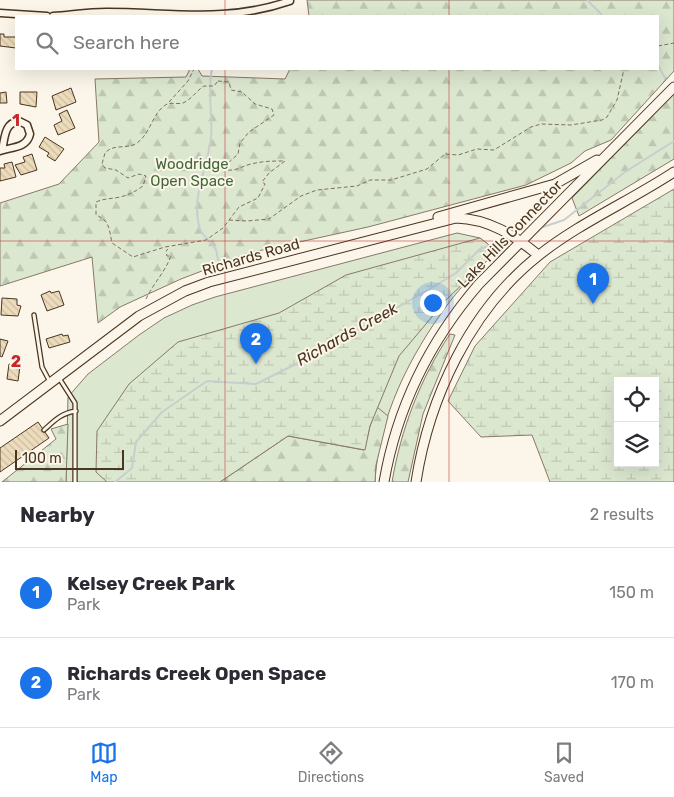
<!DOCTYPE html>
<html lang="en">
<head>
<meta charset="utf-8">
<style>
	:root { --surface:#fff; --page:#f2f2f3; --text:#2b2b33; --muted:#7c7c81; --line:#e1e1e2; --accent:#1a73e8 }
	body { margin:0; font-family:Rubik,sans-serif; background:var(--page); color:var(--text) }
	.controls { position:absolute; right:15px; bottom:15px; display:grid; overflow:hidden; border-radius:0px; box-shadow:0 5px 20px #0002 }
	.controls button { width:45px; height:45px; display:grid; place-items:center; padding:0; border:0; border-bottom:1px solid var(--line); background:var(--surface); color:var(--text); font:25px sans-serif }
	.scale { position:absolute; left:15px; bottom:12px; width:109px; box-sizing:border-box; padding-left:5px; border:2px solid #4a3520; border-top:0; font-size:14px; line-height:18px; white-space:nowrap; color:#4a3520; -webkit-text-stroke:4px #fbf6e9; paint-order:stroke }
	.you { position:absolute; left:432px; top:302px; width:18px; height:18px; margin:-12px; border:4px solid #fff; border-radius:50%; background:#1a73e8; box-shadow:0 0 0 8px #1a73e833 }
	.badge { display:grid; place-items:center; width:32px; height:32px; border-radius:50%; background:var(--accent); color:#fff; font-size:16px; font-weight:700 }
	.pin { position:absolute; translate:-50% -41px; filter:drop-shadow(0 1px 2px #0008) }
	.pin::after { content:''; position:absolute; top:26px; width:18px; height:15px; background:inherit; clip-path:polygon(0 0,100% 0,50% 100%) }
	.list { margin:0; padding:0; list-style:none }
	h2 { display:flex; justify-content:space-between; align-items:center; height:65px; margin:0; padding:0 20px; font-size:21px }
	h2 small { font-size:16px; font-weight:400; color:var(--muted) }
	.list li { display:grid; grid-template-columns:32px 1fr auto; gap:15px; align-items:center; box-sizing:border-box; height:90px; padding:0 20px; border-top:1px solid var(--line) }
	.list b { display:block; font-size:19px; white-space:nowrap }
	.list p { margin:0; font-size:16px; white-space:nowrap; color:var(--muted) }
	.list em { font-size:16px; font-style:normal; color:var(--muted) }
	.icon { flex:none; width:28px; height:28px; fill:none; stroke:currentColor; stroke-width:2; stroke-linecap:round; stroke-linejoin:round }
	.map { position:relative; flex:none; width:674px; height:482px; overflow:hidden }
	.search { position:absolute; background:var(--surface); box-shadow:0 5px 20px #0002; left:15px; right:15px; top:15px; height:55px; display:flex; align-items:center; gap:12px; box-sizing:border-box; padding:0 18px; border-radius:0px; color:var(--muted); font-size:19px }
	.sheet { height:245px; background:var(--surface) }
	nav { display:flex; justify-content:space-around; align-items:center; box-sizing:border-box; height:70px; border-top:1px solid var(--line); background:var(--surface); font-size:14px; color:var(--muted) }
	nav a { display:grid; justify-items:center; gap:2px }
	nav .on { color:var(--accent) }
	.map>svg:first-child { display:block }
	.green { fill:#dce7d0; stroke:#887966 }
	.forest { fill:url(#forest-firs); stroke:#887966 }
	.wetland { fill:url(#wetland-marsh); stroke:#887966; fill-rule:evenodd }
	.lines { fill:none; stroke-linecap:round; stroke-linejoin:round }
	.stream { stroke:#c9cecd; stroke-width:2 }
	.building { fill:url(#building-back-hatch); stroke:#4a3520 }
	.service-casing { stroke:#4a3520; stroke-width:5.5 }
	.minor-casing { stroke:#4a3520; stroke-width:9 }
	.secondary-casing { stroke:#4a3520; stroke-width:11 }
	.path { stroke:#7f6f5c; stroke-width:1; stroke-dasharray:4 2.5; stroke-linecap:butt }
	.service { stroke:#fbf6e9; stroke-width:3 }
	.minor { stroke:#fbf6e9; stroke-width:6 }
	.secondary { stroke:#fbf6e9; stroke-width:9 }
	.grid { fill:none; stroke:#c62828; stroke-width:1; stroke-opacity:0.55 }
	.labels { text-anchor:middle; dominant-baseline:central; stroke-width:4; stroke-linejoin:round; paint-order:stroke }
	.park-label { font-size:15px; fill:#436837; stroke:#fbf6e9 }
	.street-label { font-size:15px; fill:#4a3520; stroke:#fbf6e9 }
	.water-label { font-size:16px; font-style:italic; fill:#4a3520; stroke:#fbf6e9 }
	.grid-label { font-size:16px; text-anchor:middle; font-weight:bold; fill:#c62828; stroke:#fbf6e9; stroke-width:4; stroke-linejoin:round; paint-order:stroke }
</style>
</head>
<body>
<div class="map">
<svg width="674" height="482" viewBox="0 0 674 482">
	<defs>
		<pattern id="forest-firs" width="22" height="20" patternUnits="userSpaceOnUse" patternTransform="scale(1.25)"><rect width="22" height="20" fill="#dce7d0"/><path d="M5 1l3.5 6h-7zM16 11l3.5 6h-7z" fill="#bec7b2"/></pattern>
		<pattern id="wetland-marsh" width="20" height="14" patternUnits="userSpaceOnUse" patternTransform="scale(1.25)"><rect width="20" height="14" fill="#dce7d0"/><path d="M1 5h8M5 5V1M11 12h8M15 12V8" fill="none" stroke="#bec7b2"/></pattern>
		<pattern id="building-back-hatch" width="6" height="6" patternUnits="userSpaceOnUse" patternTransform="scale(1.25)"><rect width="6" height="6" fill="#ecdcbc"/><path d="M-1 5l2 2M0 0l6 6M5-1l2 2" fill="none" stroke="#ccbda1"/></pattern>
	</defs>
	<rect width="100%" height="100%" fill="#fbf6e9"/>
	<path class="green" d="M 457,233 L 480,238 L 497,251 C 480,268 462,285 448,304 C 410,355 378,418 375,482 L 66,482 L 68,397 L 88,374 L 139,335 L 164,318 L 192,305 L 215,297 Z"/>
	<path class="forest" d="M 307,0 L 674,0 L 674,71 L 611,140 L 585,151 L 571,163 L 526,185 L 368,227 L 249,253 L 181,279 L 120,307 L 98,323 L 92,257 L 0,286 L 0,203 L 59,184 L 99,142 L 95,79 L 186,77 L 190,69 L 198,69 L 202,76 L 285,79 L 290,69 L 658,69 L 658,16 L 309,16 Z
		M 674,94 L 674,159 L 579,216 L 572,198 Z
		M 450,334 L 455,335 L 423,414 L 408,482 L 392,482 C 401,429 420,379 450,334 Z
		M 377,407 L 388,416 L 376,465 L 375,482 L 220,482 L 288,436 L 364,450 L 370,426 Z
		M 68,424 L 66,482 L 2,482 L 56,439 L 51,429 Z"/>
	<path class="wetland" d="M 674,189 L 674,482 L 550,482 L 532,435 L 481,437 L 448,401 L 475,346 L 550,262 ZM 618,381 L 655,381 L 655,463 L 618,463 Z
		M 480,238 L 497,251 L 447,299 L 399,356 L 370,426 L 365,450 L 288,436 L 220,482 L 107,482 L 96,472 L 97,431 L 129,384 L 178,342 L 279,313 L 346,275 Z"/>
	<g class="lines">
		<path class="stream" d="M 588,0 C 591,6 598,9 602,16
			M 658,65 L 665,78
			M 212,69 C 207,92 213,114 211,137 C 208,168 190,198 200,229 C 202,236 213,243 216,250 C 218,254 216,257 219,261
			M 543,227 L 564,220 L 625,172 L 674,141
			M 115,482 L 132,468 L 136,442 L 162,412 L 207,381 L 256,384 L 308,358 L 428,290 L 456,273 L 480,249 L 497,243"/>
	</g>
	<path class="building" d="M 0,34 L 4,34 L 4,37 L 16,37 L 16,48 L 0,46 Z
		M 71,88 L 76,102 L 56,110 L 52,96 Z
		M 6,92 L 7,103 L 0,103 L 0,93 Z
		M 20,92 L 37,92 L 36,107 L 20,104 Z
		M 67,110 L 75,128 L 58,135 L 54,125 L 62,121 L 59,114 Z
		M 45,137 L 64,149 L 55,161 L 47,156 L 49,153 L 39,147 Z
		M 32,154 L 37,170 L 21,175 L 15,165 L 25,162 L 23,157 Z
		M 12,162 L 16,177 L 0,181 L 0,168 L 5,168 L 4,164 Z
		M 50,291 L 51,293 L 59,291 L 64,305 L 47,311 L 41,295 Z
		M 2,298 L 17,299 L 17,305 L 21,306 L 18,316 L 1,315 Z
		M 62,334 L 63,336 L 68,335 L 70,342 L 49,348 L 46,339 Z
		M 0,339 L 8,341 L 2,357 L 0,356 Z
		M 9,364 L 20,366 L 18,381 L 7,379 Z
		M 38,422 L 49,438 L 0,472 L 0,448 Z"/>
	<g class="lines">
		<defs>
			<path id="service" d="M 34,315 L 42,367 L 50,382
				M 59,378 L 75,403 L 75,482
				M 44,430 C 54,421 61,413 76,411"/>
			<path id="minor" d="M 0,13 L 47,16
				M 53,16 C 70,15 88,12 106,12 C 172,12 226,23 290,1
				M 0,151 C 12,147 27,148 30,134 L 27,125 L 19,121 C 4,123 5,138 2,150"/>
			<path id="secondary" d="M 438,217 L 555,184 L 597,160
				M 0,421 L 139,316 L 185,291 L 209,282 L 456,218 C 489,219 514,235 538,255
				M 384,482 C 397,407 429,342 479,284 L 674,87
				M 416,482 C 429,398 470,310 538,256 C 579,223 630,201 674,172"/>
		</defs>
		<use href="#service" class="service-casing"/>
		<use href="#minor" class="minor-casing"/>
		<use href="#secondary" class="secondary-casing"/>
		<path class="path" d="M 658,46 L 674,43
			M 218,81 L 229,82 L 231,90 L 242,92 L 255,104 L 272,109 L 274,115 L 249,132 L 240,143 L 238,154 L 226,165 L 228,170 C 237,171 242,166 251,164 C 263,161 273,161 285,161 L 269,173 L 262,182 L 265,184 L 258,198 L 239,207 L 223,228 L 206,240 L 165,247 L 133,257 L 112,243 C 109,229 110,221 96,215 L 96,202 C 105,198 112,199 120,197 C 129,195 136,191 143,186 L 146,176 L 139,174 L 128,178 L 116,170 L 105,168 L 102,164 L 105,153 C 114,143 126,150 137,143 C 150,134 152,115 164,106 C 170,101 176,105 183,103 C 192,99 196,91 204,86 L 214,86 Z
			M 169,102 L 188,81 L 194,69
			M 229,220 L 247,221 L 269,219 L 301,196 L 317,190 L 357,186 L 370,180 L 391,180 L 427,169 L 445,154 L 458,155 L 477,149 L 494,150 L 531,127 L 541,124 L 571,125 L 602,120 L 607,117 L 617,100 L 624,69
			M 146,299 C 153,284 165,272 171,256 L 167,256 L 166,251 L 168,249"/>
		<use href="#service" class="service"/>
		<use href="#minor" class="minor"/>
		<use href="#secondary" class="secondary"/>
	</g>
	<path class="grid" d="M 225,0 L 225,16M 449,0 L 449,16M 225,69 L 225,482M 449,69 L 449,482M 0,241 L 674,241"/>
	<g class="labels">
		<g class="park-label">
			<text x="192" y="164">Woodridge<tspan x="192" dy="17">Open Space</tspan></text>
		</g>
		<g class="street-label">
			<text transform="translate(510 234) rotate(-46)">Lake Hills Connector</text>
			<text transform="translate(251 257) rotate(-16)">Richards Road</text>
		</g>
		<g class="water-label">
			<text transform="translate(347 334) rotate(-29)">Richards Creek</text>
		</g>
	</g>
	<g class="grid-label">
		<text x="16" y="126">1</text>
		<text x="16" y="367">2</text>
	</g>
</svg>
<div class="controls">
<button><svg class="icon" aria-label="locate" viewBox="0 0 24 24"><circle cx="12" cy="12" r="6"/><path d="M12 2v4M12 18v4M2 12h4M18 12h4"/></svg></button>
<button><svg class="icon" aria-label="layers" viewBox="0 0 24 24"><path d="M12 4l9 5-9 5-9-5zM3 14l9 5 9-5"/></svg></button>
</div>
<div class="scale">100 m</div>
<div class="you"></div>
<div class="pin badge" style="left:593px;top:304px">1</div>
<div class="pin badge" style="left:256px;top:364px">2</div>
<div class="search"><svg class="icon" aria-label="search" viewBox="0 0 24 24"><circle cx="10" cy="10" r="6"/><path d="M15 15l6 6"/></svg>Search here</div>
</div>
<section class="sheet">
<h2>Nearby<small>2 results</small></h2>
<ul class="list">
<li><span class="badge">1</span><div><b>Kelsey Creek Park</b><p>Park</p></div><em>150 m</em></li>
<li><span class="badge">2</span><div><b>Richards Creek Open Space</b><p>Park</p></div><em>170 m</em></li>
</ul>
</section>
<nav>
<a class="on"><svg class="icon" aria-label="map" viewBox="0 0 24 24"><path d="M3 6l6-2 6 2 6-2v14l-6 2-6-2-6 2zM9 4v14M15 6v14"/></svg>Map</a>
<a><svg class="icon" aria-label="directions" viewBox="0 0 24 24"><path d="M12 3l9 9-9 9-9-9zM9 14v-3h6M13 9l2 2-2 2"/></svg>Directions</a>
<a><svg class="icon" aria-label="saved" viewBox="0 0 24 24"><path d="M7 4h10v16l-5-4-5 4z"/></svg>Saved</a>
</nav>
</body>
</html>
